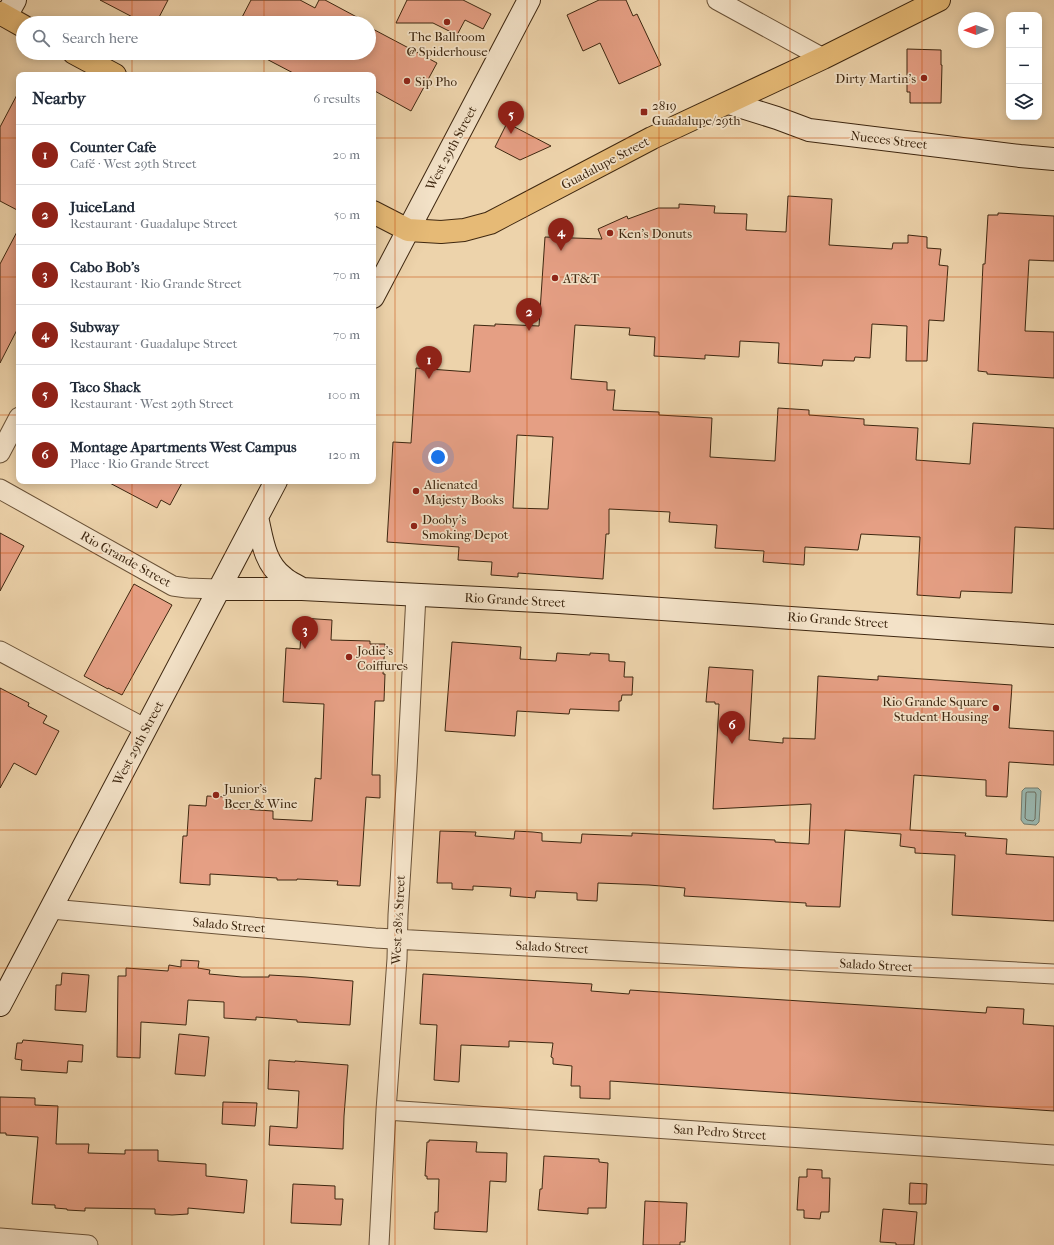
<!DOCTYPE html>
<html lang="en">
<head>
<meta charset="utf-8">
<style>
	:root { --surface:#fff; --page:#f6f6f7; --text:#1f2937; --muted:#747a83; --line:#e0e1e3; --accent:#8f2418 }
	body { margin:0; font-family:"IM FELL French Canon",serif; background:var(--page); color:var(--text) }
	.controls { position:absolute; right:12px; top:12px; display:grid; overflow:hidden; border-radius:8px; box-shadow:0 2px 10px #0003 }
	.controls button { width:36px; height:36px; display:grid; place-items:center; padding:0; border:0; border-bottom:1px solid var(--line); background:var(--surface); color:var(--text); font:20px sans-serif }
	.compass { position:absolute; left:958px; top:12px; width:36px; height:36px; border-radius:50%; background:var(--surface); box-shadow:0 2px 10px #0003; rotate:269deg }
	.you { position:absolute; left:438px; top:457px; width:14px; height:14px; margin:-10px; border:3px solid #fff; border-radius:50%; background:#1a73e8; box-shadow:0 0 0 6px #1a73e833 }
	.badge { display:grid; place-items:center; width:26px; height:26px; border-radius:50%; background:var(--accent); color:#fff; font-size:13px; font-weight:700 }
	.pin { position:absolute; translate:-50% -33px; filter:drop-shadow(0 1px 2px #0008) }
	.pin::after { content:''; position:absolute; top:21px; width:14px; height:12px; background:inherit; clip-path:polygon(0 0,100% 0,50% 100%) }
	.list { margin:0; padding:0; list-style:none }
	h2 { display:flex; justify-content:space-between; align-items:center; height:52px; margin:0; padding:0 16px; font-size:17px }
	h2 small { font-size:13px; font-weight:400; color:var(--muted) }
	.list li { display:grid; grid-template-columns:26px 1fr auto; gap:12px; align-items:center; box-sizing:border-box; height:60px; padding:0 16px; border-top:1px solid var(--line) }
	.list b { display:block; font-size:15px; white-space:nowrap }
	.list p { margin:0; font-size:13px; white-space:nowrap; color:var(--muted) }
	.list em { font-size:13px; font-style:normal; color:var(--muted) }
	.icon { flex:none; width:22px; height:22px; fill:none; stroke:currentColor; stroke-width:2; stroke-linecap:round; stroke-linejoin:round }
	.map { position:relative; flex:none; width:1054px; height:1245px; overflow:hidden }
	.search { position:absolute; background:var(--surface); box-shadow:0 2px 10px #0003; left:16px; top:16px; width:360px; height:44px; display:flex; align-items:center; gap:10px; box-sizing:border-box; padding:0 14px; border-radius:22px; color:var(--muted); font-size:15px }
	.panel { position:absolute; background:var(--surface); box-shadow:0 2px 10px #0003; left:16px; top:72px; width:360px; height:412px; border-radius:8px }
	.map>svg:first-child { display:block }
	.water { fill:#9ab7af; stroke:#757d6f }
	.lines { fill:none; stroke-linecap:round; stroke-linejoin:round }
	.shore { stroke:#6c6f60; stroke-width:1 }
	.building { fill:#e59f84; stroke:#3e2710; fill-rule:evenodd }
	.street-casing { stroke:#6a5237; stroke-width:21 }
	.secondary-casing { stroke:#3e2710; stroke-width:24 }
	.primary-casing { stroke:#3e2710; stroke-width:24 }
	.street { stroke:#f3e2c8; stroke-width:19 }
	.secondary { stroke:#f3e2c8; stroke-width:22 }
	.primary { stroke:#e6ba76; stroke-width:22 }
	.grid { fill:none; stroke:#c64f0d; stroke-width:1; stroke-opacity:0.55 }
	.poi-dot { fill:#8f2418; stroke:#f3e2c8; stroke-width:1.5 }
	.labels { text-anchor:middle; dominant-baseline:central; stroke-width:3.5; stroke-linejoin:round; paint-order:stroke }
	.poi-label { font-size:13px; fill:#3e2710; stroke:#f3e2c8; text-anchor:start }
	.street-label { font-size:13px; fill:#3e2710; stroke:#f3e2c8 }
</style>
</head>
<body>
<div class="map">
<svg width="1054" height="1245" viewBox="0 0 1054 1245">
	<rect width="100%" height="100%" fill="#edd3ab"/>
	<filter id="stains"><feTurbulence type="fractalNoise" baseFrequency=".005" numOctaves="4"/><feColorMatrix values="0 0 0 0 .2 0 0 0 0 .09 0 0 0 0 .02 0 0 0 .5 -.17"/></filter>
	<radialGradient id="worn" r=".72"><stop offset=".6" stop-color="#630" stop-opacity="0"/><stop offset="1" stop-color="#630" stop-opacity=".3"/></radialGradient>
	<path class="water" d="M 1025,788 L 1038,788 L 1041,791 L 1039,822 L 1036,825 L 1024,824 L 1021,820 L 1022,791 Z"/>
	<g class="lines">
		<path class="shore" d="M 1028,792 L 1035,792 L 1036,794 L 1035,819 L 1033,821 L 1027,820 L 1025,818 L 1026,793 Z"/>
	</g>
	<path class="building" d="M 100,0 L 168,0 L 156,23 L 144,23 Z
		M 251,0 L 300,0 L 315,8 L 319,0 L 325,0 L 368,23 L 239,23 Z
		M 407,0 L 463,0 L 491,14 L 483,29 L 465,20 L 457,35 L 433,23 L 396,23 Z
		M 599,0 L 626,0 L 633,16 L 637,14 L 661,65 L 619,84 L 600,43 L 583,51 L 567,15 Z
		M 369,27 L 437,63 L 411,111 L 373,90 L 373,75 L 297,75 L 255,53 L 369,53 Z
		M 907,49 L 941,50 L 941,65 L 942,65 L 941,103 L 910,103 L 910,92 L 907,92 Z
		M 19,91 L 19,211 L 0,201 L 0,127 Z
		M 507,123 L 551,146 L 520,160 L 495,147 Z
		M 788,196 L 832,199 L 829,245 L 892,249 L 893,243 L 908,243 L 908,235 L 927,237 L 927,248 L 941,249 L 939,265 L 948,266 L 944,321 L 929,320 L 927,361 L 906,361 L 907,326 L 872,324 L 870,358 L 855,357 L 854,361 L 823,360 L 822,366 L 778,363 L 779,343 L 740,341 L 739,357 L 705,355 L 705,359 L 654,356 L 655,337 L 629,335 L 630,328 L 575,325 L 571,379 L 607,382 L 607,390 L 615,390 L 613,410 L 659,412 L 659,415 L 712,418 L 710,457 L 775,461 L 778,408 L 809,410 L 809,415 L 864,419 L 864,425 L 918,428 L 916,460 L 970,464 L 973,423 L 1054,428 L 1054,529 L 1015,527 L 1012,593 L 961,591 L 960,598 L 917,595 L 920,537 L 861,534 L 858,550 L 805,547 L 804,565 L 763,562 L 764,551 L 715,548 L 717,525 L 669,522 L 670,512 L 609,509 L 609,534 L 606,534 L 603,579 L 518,573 L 518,577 L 491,575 L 492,562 L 458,560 L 459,547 L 387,542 L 393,442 L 411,443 L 416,368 L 470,372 L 474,325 L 495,326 L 495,324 L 539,326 L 545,237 L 602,239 L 598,229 L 627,216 L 628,219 L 658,208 L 679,208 L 679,204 L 715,206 L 714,213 L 747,214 L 746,230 L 786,232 ZM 517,435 L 553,437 L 548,509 L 513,508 Z
		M 998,213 L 1054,216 L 1054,261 L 1029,260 L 1025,331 L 1054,332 L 1054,378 L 987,374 L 987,372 L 978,371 L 983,264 L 985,264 L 988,215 L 998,215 Z
		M 19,228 L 19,326 L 0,363 L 0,264 Z
		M 106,481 L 183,481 L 170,505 L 161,500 L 157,508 Z
		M 0,533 L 24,546 L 0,591 Z
		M 134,584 L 172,605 L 122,695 L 108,688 L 108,689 L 84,676 Z
		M 302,618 L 332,620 L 331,640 L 370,641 L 370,644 L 385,644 L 383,674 L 385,674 L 384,701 L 375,701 L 372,775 L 380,775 L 380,798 L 366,797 L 360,886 L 337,885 L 338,881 L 297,879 L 297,880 L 277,880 L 277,878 L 210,874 L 210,885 L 180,883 L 183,836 L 187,836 L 189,805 L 206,806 L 207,796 L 227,797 L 226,808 L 273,811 L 273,819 L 312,821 L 315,778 L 321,779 L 324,704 L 283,702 L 286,648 L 300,649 Z
		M 452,642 L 521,647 L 520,659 L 556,661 L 557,653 L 590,655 L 590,653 L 609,654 L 609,661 L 625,662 L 624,677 L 633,677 L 632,695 L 622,695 L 621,701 L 619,701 L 619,711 L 570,709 L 569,714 L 517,711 L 515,736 L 445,731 Z
		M 709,667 L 753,670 L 749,740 L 783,743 L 783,738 L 815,739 L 818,676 L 878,680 L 878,676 L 1012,685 L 1009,728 L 1054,731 L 1054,765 L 1009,762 L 1007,797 L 986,796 L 986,780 L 914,775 L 910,830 L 966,833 L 965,836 L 1007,839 L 1006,854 L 1054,857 L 1054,921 L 952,915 L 955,855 L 915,853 L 915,848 L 900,846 L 901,834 L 845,830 L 840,907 L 806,906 L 806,903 L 684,896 L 685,888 L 649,885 L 598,883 L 597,901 L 577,900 L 577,893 L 536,891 L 535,898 L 510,896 L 511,888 L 473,886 L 473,890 L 452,889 L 452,883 L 437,883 L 440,831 L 476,832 L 475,836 L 514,839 L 515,831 L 533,832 L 542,833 L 542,841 L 581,843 L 582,834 L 632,836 L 632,833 L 775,840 L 775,842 L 809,844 L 811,804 L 713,809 L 719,704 L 715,704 L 715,702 L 706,702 Z
		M 0,688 L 29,703 L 28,706 L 47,716 L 43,723 L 59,731 L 36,775 L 14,763 L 0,788 Z
		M 181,960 L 199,961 L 198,968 L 210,970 L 209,974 L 242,977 L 269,977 L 269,975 L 306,977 L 353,981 L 350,1025 L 297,1022 L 297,1020 L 256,1017 L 256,1020 L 224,1018 L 224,1002 L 188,1000 L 186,1025 L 141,1022 L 140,1058 L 117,1057 L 118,976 L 126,976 L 126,968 L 168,971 L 169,965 L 181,967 Z
		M 62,973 L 89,975 L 86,1012 L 55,1010 L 56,985 L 61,985 Z
		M 423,974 L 592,984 L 591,991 L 629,994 L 630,990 L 986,1013 L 987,1007 L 1024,1009 L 1023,1024 L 1054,1026 L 1054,1111 L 610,1081 L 610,1099 L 580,1098 L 580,1086 L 571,1086 L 572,1066 L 553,1064 L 553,1058 L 551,1057 L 553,1043 L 509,1041 L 509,1047 L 461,1045 L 459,1082 L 434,1080 L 437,1025 L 420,1024 Z
		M 179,1034 L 209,1037 L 205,1076 L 175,1074 Z
		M 23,1040 L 83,1045 L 82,1062 L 68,1061 L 67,1073 L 21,1070 L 22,1060 L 15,1059 L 17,1043 L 22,1043 Z
		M 269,1060 L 295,1062 L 295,1061 L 348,1065 L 344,1116 L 343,1149 L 269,1145 L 270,1126 L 297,1128 L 299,1091 L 268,1089 Z
		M 0,1097 L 35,1098 L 35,1105 L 58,1106 L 56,1144 L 89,1144 L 88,1153 L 125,1154 L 125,1150 L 158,1150 L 158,1161 L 206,1164 L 206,1176 L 247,1180 L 244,1213 L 188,1208 L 188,1214 L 172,1215 L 155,1214 L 155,1209 L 85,1208 L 85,1211 L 67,1210 L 67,1209 L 55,1208 L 55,1205 L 32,1204 L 38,1137 L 6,1135 L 6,1133 L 0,1133 Z
		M 223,1102 L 257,1103 L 255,1126 L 222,1124 Z
		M 429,1140 L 477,1142 L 476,1152 L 507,1153 L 506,1182 L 490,1181 L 487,1232 L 434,1229 L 435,1212 L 438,1212 L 439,1179 L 427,1179 L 427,1176 L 425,1176 L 427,1142 L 429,1142 Z
		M 544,1156 L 599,1159 L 599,1162 L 608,1163 L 606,1208 L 588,1208 L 588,1214 L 538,1210 L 540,1189 L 542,1189 Z
		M 807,1169 L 822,1170 L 822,1178 L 830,1178 L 829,1212 L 821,1212 L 820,1219 L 804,1218 L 804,1210 L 797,1210 L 799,1177 L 807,1177 Z
		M 910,1183 L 927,1184 L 926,1204 L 909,1204 Z
		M 293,1184 L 335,1186 L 335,1199 L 343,1199 L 341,1225 L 291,1223 Z
		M 645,1201 L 687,1203 L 685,1242 L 680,1242 L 680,1245 L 643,1245 Z
		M 883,1209 L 917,1212 L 914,1245 L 896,1245 L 896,1243 L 880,1242 Z"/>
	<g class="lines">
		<defs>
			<path id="street" d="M 717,0 L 823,58
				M 0,453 L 19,417
				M 0,489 L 173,586 L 187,588 L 218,589
				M 0,651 L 146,729
				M 51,909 L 375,938 L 1054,974
				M 386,1110 L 1054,1155
				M 0,1238 L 88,1245
				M 379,1245 L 386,1110 L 397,959 L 398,915 L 407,770 L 416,595"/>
			<path id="secondary" d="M 6,16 L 15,0
				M 729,103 L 777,118 L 809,130 L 1020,156 L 1054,159
				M 373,297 L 529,0
				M 257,517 C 262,538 264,563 283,577 C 288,582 296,585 302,589
				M 218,589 L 302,589 L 559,602 L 1054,636
				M 0,1005 L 276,481"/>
			<path id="primary" d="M 0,13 L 23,26
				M 74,53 L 115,75
				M 373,212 L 408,230 L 441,232 L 464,230 L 490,223 L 652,138 L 823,58 L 939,0"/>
		</defs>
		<use href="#street" class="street-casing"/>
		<use href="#secondary" class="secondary-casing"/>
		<use href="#primary" class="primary-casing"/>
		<use href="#street" class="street"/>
		<use href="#secondary" class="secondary"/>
		<use href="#primary" class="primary"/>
	</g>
	<path class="grid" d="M 132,0 L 132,23M 264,0 L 264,23M 395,0 L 395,1245M 527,0 L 527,1245M 659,0 L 659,1245M 790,0 L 790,1245M 922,0 L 922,1245M 132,53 L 132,75M 264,53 L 264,75M 0,138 L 19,138M 373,138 L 1054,138M 0,277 L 19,277M 373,277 L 1054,277M 0,415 L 19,415M 373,415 L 1054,415M 132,481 L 132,1245M 264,481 L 264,1245M 0,553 L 1054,553M 0,692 L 1054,692M 0,830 L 1054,830M 0,968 L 1054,968M 0,1107 L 1054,1107"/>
	<g class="poi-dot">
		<circle cx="447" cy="22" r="4"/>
		<circle cx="924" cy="78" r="4"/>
		<circle cx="407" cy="81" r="4"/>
		<rect x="640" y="108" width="8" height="8" rx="2"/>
		<circle cx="610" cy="233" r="4"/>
		<circle cx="555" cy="278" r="4"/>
		<circle cx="416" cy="491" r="4"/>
		<circle cx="414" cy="526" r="4"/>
		<circle cx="349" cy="657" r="4"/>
		<circle cx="996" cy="708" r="4"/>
		<circle cx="216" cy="795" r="4"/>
	</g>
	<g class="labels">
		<g class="poi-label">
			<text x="447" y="36" text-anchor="middle">The Ballroom<tspan x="447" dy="15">@ Spiderhouse</tspan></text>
			<text x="916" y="78" text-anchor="end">Dirty Martin's</text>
			<text x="415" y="81">Sip Pho</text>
			<text x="652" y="105">2819<tspan x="652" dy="15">Guadalupe/29th</tspan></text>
			<text x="618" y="233">Ken's Donuts</text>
			<text x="563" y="278">AT&amp;T</text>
			<text x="424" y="484">Alienated<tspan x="424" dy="15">Majesty Books</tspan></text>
			<text x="422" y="519">Dooby's<tspan x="422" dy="15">Smoking Depot</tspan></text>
			<text x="357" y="650">Jodie's<tspan x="357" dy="15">Coiffures</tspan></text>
			<text x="988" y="701" text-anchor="end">Rio Grande Square<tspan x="988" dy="15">Student Housing</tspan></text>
			<text x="224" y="788">Junior's<tspan x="224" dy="15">Beer &amp; Wine</tspan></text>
		</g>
		<g class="street-label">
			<text transform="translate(889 140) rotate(7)">Nueces Street</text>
			<text transform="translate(451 148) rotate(-62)">West 29th Street</text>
			<text transform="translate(605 163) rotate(-28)">Guadalupe Street</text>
			<text transform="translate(126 559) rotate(29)">Rio Grande Street</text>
			<text transform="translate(515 600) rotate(3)">Rio Grande Street</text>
			<text transform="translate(838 620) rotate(4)">Rio Grande Street</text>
			<text transform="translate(138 743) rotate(-62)">West 29th Street</text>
			<text transform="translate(398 920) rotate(-87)">West 28½ Street</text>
			<text transform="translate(229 925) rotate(5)">Salado Street</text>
			<text transform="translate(552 947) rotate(3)">Salado Street</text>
			<text transform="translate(876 965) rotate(3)">Salado Street</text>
			<text transform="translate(720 1132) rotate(4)">San Pedro Street</text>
		</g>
	</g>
	<rect width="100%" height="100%" filter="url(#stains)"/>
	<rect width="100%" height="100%" fill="url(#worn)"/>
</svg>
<div class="controls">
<button>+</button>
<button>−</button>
<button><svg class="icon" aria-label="layers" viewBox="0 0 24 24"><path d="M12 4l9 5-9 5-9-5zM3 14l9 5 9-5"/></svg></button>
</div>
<svg class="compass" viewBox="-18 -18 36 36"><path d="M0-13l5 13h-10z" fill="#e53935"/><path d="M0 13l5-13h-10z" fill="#747a83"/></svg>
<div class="you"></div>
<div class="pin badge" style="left:429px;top:379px">1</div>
<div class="pin badge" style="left:529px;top:331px">2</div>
<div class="pin badge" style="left:305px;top:649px">3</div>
<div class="pin badge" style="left:561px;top:251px">4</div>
<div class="pin badge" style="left:511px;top:134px">5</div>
<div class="pin badge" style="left:732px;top:744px">6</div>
<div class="search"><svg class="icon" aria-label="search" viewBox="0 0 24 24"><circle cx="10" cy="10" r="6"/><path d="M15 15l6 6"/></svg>Search here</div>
<section class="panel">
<h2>Nearby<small>6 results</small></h2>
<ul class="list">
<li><span class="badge">1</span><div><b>Counter Cafe</b><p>Café · West 29th Street</p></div><em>20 m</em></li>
<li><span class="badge">2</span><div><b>JuiceLand</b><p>Restaurant · Guadalupe Street</p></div><em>50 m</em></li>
<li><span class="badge">3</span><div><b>Cabo Bob's</b><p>Restaurant · Rio Grande Street</p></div><em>70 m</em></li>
<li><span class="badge">4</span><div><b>Subway</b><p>Restaurant · Guadalupe Street</p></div><em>70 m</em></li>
<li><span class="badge">5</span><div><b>Taco Shack</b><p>Restaurant · West 29th Street</p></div><em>100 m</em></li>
<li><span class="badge">6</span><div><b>Montage Apartments West Campus</b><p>Place · Rio Grande Street</p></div><em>120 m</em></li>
</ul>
</section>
</div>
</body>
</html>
